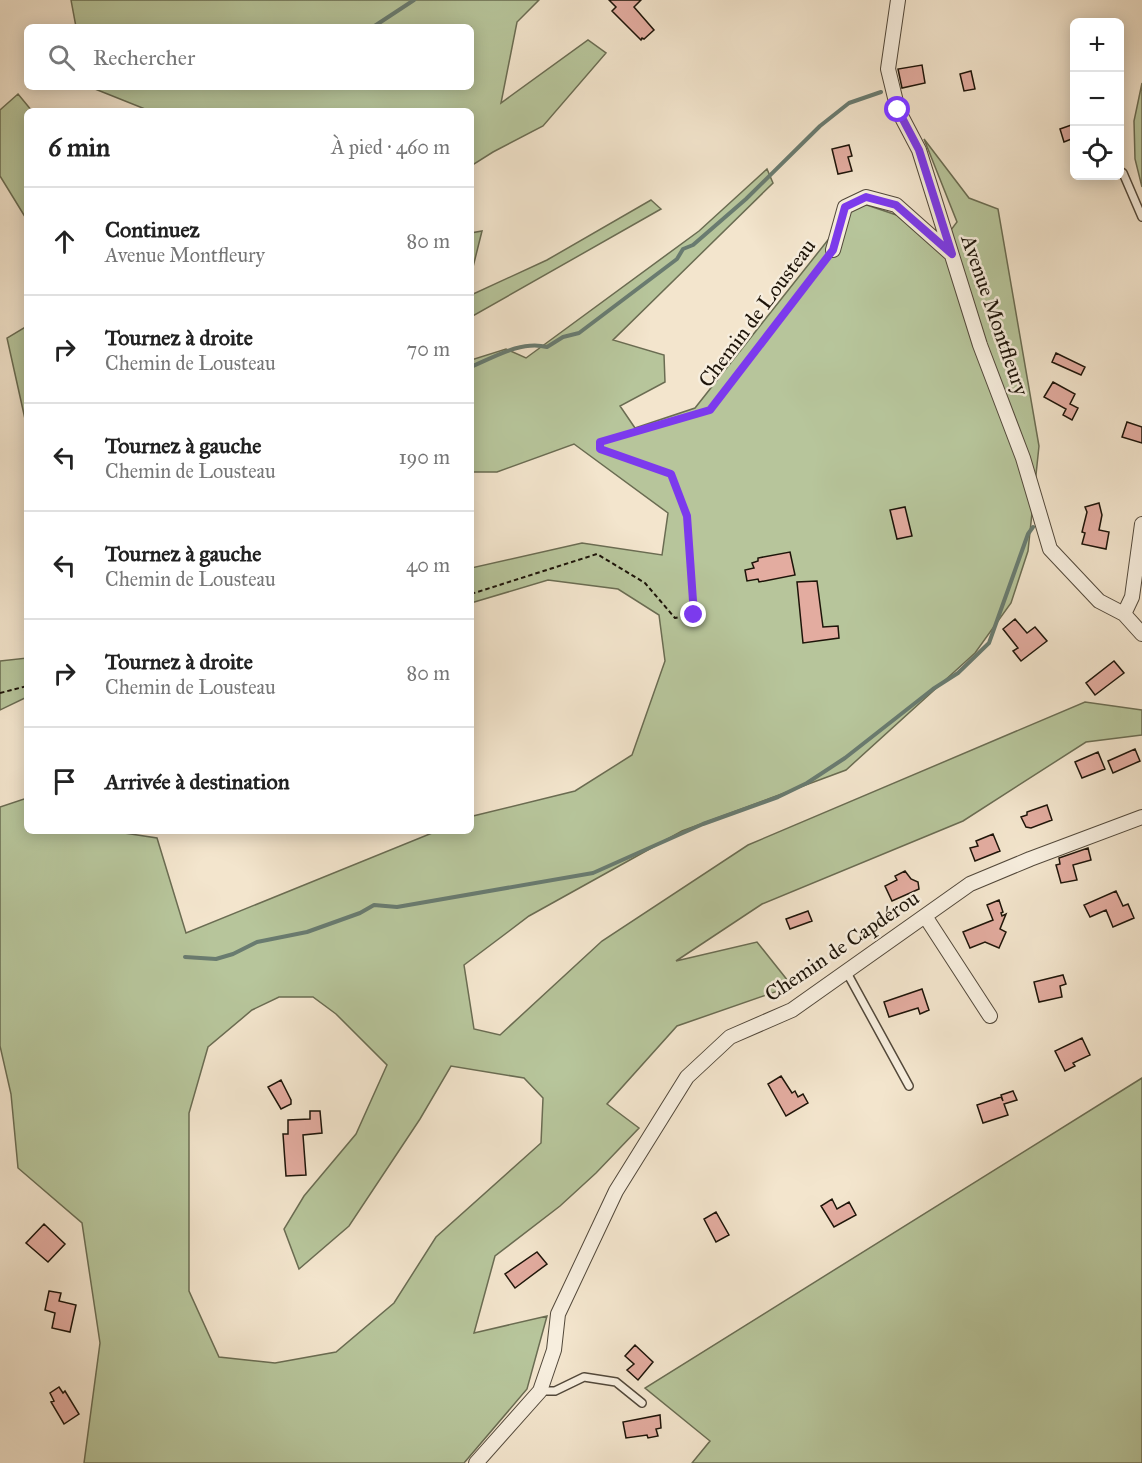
<!DOCTYPE html>
<html lang="fr">
<head>
<meta charset="utf-8">
<style>
	:root { --surface:#fff; --page:#f6f6f6; --text:#222; --muted:#767676; --line:#e0e0e0 }
	body { margin:0; font-family:"IM FELL Great Primer",serif; background:var(--page); color:var(--text) }
	.controls { position:absolute; right:18px; top:18px; display:grid; overflow:hidden; border-radius:9px; box-shadow:0 3px 15px #0003 }
	.controls button { width:54px; height:54px; display:grid; place-items:center; padding:0; border:0; border-bottom:2px solid var(--line); background:var(--surface); color:var(--text); font:30px sans-serif }
	.stop { position:absolute; width:18px; height:18px; margin:-14px; border:4px solid #7c3aed; border-radius:50%; background:#fff }
	.stop.end { background:#7c3aed; border-color:#fff; box-shadow:0 2px 6px #0008 }
	.list { margin:0; padding:0; list-style:none }
	h2 { display:flex; justify-content:space-between; align-items:center; height:78px; margin:0; padding:0 24px; font-size:26px }
	h2 small { font-size:20px; font-weight:400; color:var(--muted) }
	.list li { display:grid; grid-template-columns:39px 1fr auto; gap:18px; align-items:center; box-sizing:border-box; height:108px; padding:0 24px; border-top:2px solid var(--line) }
	.list b { display:block; font-size:22px; white-space:nowrap }
	.list p { margin:0; font-size:20px; white-space:nowrap; color:var(--muted) }
	.list em { font-size:20px; font-style:normal; color:var(--muted) }
	.icon { flex:none; width:33px; height:33px; fill:none; stroke:currentColor; stroke-width:2; stroke-linecap:round; stroke-linejoin:round }
	.map { position:relative; flex:none; width:1142px; height:1463px; overflow:hidden }
	.search { position:absolute; background:var(--surface); box-shadow:0 3px 15px #0003; left:24px; top:24px; width:450px; height:66px; display:flex; align-items:center; gap:15px; box-sizing:border-box; padding:0 21px; border-radius:9px; color:var(--muted); font-size:22px }
	.panel { position:absolute; background:var(--surface); box-shadow:0 3px 15px #0003; left:24px; top:108px; width:450px; height:726px; border-radius:9px }
	.map>svg:first-child { display:block }
	.green { fill:#b7c59b; stroke:#6a6c52; stroke-width:1.5; fill-rule:evenodd }
	.lines { fill:none; stroke-linecap:round; stroke-linejoin:round }
	.stream { stroke:#697b70; stroke-width:4 }
	.building { fill:#e3aca0; stroke:#1d1409; stroke-width:1.5 }
	.lane-casing { stroke:#52483a; stroke-width:10 }
	.street-casing { stroke:#52483a; stroke-width:16 }
	.path { stroke:#1d1409; stroke-width:2; stroke-dasharray:4.5 3; stroke-linecap:butt }
	.lane { stroke:#f7eede; stroke-width:7 }
	.street { stroke:#f7eede; stroke-width:14 }
	.route { stroke:#7c3aed; stroke-width:8 }
	.labels { text-anchor:middle; dominant-baseline:central; stroke-width:5; stroke-linejoin:round; paint-order:stroke }
	.street-label { font-size:21px; fill:#1d1409; stroke:#f7eede }
</style>
</head>
<body>
<div class="map">
<svg width="1142" height="1463" viewBox="0 0 1142 1463">
	<rect width="100%" height="100%" fill="#f3e5cd"/>
	<filter id="stains"><feTurbulence type="fractalNoise" baseFrequency=".00333" numOctaves="4"/><feColorMatrix values="0 0 0 0 .2 0 0 0 0 .09 0 0 0 0 .02 0 0 0 .5 -.17"/></filter>
	<radialGradient id="worn" r=".72"><stop offset=".6" stop-color="#630" stop-opacity="0"/><stop offset="1" stop-color="#630" stop-opacity=".3"/></radialGradient>
	<path class="green" d="M 71,0 L 539,0 L 517,22 L 501,103 L 588,40 L 606,53 L 543,126 L 493,152 L 471,166 L 471,111 L 150,111 L 90,87 L 471,87 L 471,27 L 76,27 Z
		M 1142,83 L 1142,187 L 1135,159 L 1134,121 Z
		M 18,94 L 32,111 L 27,111 L 27,220 L 0,176 L 0,110 Z
		M 924,139 L 969,198 L 998,209 L 1039,446 L 1028,551 L 1011,603 L 975,653 L 846,770 L 682,831 L 529,916 L 464,965 L 474,1029 L 500,1035 L 602,941 L 748,845 L 1085,702 L 1142,710 L 1142,735 L 1086,742 L 963,821 L 762,904 L 676,961 L 757,942 L 792,986 L 677,1026 L 607,1104 L 639,1128 L 596,1173 L 560,1206 L 495,1256 L 474,1333 L 547,1316 L 527,1389 L 464,1463 L 84,1463 L 100,1343 L 82,1223 L 18,1168 L 11,1094 L 0,1046 L 0,807 L 27,798 L 27,831 L 111,831 L 157,838 L 186,933 L 437,831 L 471,831 L 471,817 L 473,816 L 575,791 L 632,755 L 665,661 L 659,615 L 618,589 L 548,580 L 471,603 L 471,568 L 582,543 L 662,555 L 668,513 L 574,444 L 497,472 L 471,472 L 471,360 L 506,349 L 526,358 L 699,231 L 767,169 L 773,183 L 613,340 L 664,355 L 665,382 L 620,406 L 635,428 L 695,408 L 858,202 L 923,224 L 942,242 L 957,222 ZM 279,997 L 313,997 L 336,1014 L 387,1065 L 356,1134 L 304,1196 L 284,1229 L 299,1269 L 349,1226 L 420,1119 L 451,1066 L 524,1078 L 543,1098 L 541,1143 L 436,1237 L 394,1303 L 336,1352 L 275,1363 L 219,1357 L 189,1291 L 189,1113 L 208,1047 L 252,1010 Z
		M 651,200 L 661,209 L 471,317 L 471,295 L 547,260 Z
		M 482,231 L 471,275 L 471,233 Z
		M 27,326 L 27,428 L 7,338 Z
		M 27,658 L 27,697 L 0,710 L 0,661 Z
		M 1142,1078 L 1142,1463 L 692,1463 L 710,1441 L 645,1388 Z"/>
	<g class="lines">
		<path class="stream" d="M 373,27 L 414,0
			M 471,367 C 494,357 522,340 547,347 L 563,337 L 579,333 L 677,259 L 683,249 L 693,245 L 746,199 L 820,126 L 849,103 L 881,92
			M 185,957 L 216,959 L 233,954 L 257,942 L 307,932 L 360,913 L 374,905 L 397,907 L 593,873 L 703,824 L 778,797 L 807,783 L 845,758 L 933,689 L 958,673 L 989,643 L 1028,534 L 1033,527"/>
	</g>
	<path class="building" d="M 609,0 L 641,0 L 634,7 L 654,30 L 644,39 L 642,38 L 641,40 L 612,11 L 616,7 Z
		M 922,65 L 925,83 L 902,88 L 898,69 Z
		M 971,71 L 975,89 L 964,91 L 960,74 Z
		M 1074,124 L 1074,138 L 1064,142 L 1060,129 Z
		M 849,145 L 852,156 L 848,157 L 852,171 L 838,174 L 832,149 Z
		M 1056,353 L 1085,367 L 1081,375 L 1052,362 Z
		M 1053,382 L 1075,394 L 1070,404 L 1078,408 L 1072,420 L 1063,415 L 1066,409 L 1044,397 Z
		M 1127,422 L 1142,427 L 1142,443 L 1122,437 Z
		M 1099,503 L 1102,515 L 1099,530 L 1109,532 L 1106,549 L 1082,544 L 1085,533 L 1082,532 L 1087,512 L 1085,507 Z
		M 905,507 L 912,536 L 897,539 L 890,510 Z
		M 790,552 L 795,575 L 759,582 L 758,579 L 747,581 L 745,570 L 754,568 L 752,563 L 758,561 L 758,558 Z
		M 817,581 L 823,627 L 838,626 L 839,638 L 803,643 L 797,582 Z
		M 1015,619 L 1027,633 L 1035,627 L 1047,641 L 1021,661 L 1013,651 L 1018,648 L 1003,629 Z
		M 1114,661 L 1124,673 L 1095,695 L 1086,683 Z
		M 1135,749 L 1140,761 L 1113,773 L 1108,761 Z
		M 1098,752 L 1105,769 L 1082,778 L 1075,762 Z
		M 1047,805 L 1052,820 L 1031,828 L 1026,827 L 1021,817 L 1027,815 L 1027,812 Z
		M 993,834 L 1000,851 L 975,861 L 970,848 L 978,846 L 976,841 Z
		M 1088,848 L 1091,860 L 1073,865 L 1077,880 L 1061,883 L 1056,865 L 1060,864 L 1059,858 Z
		M 905,871 L 911,879 L 918,882 L 919,889 L 892,901 L 885,886 L 897,880 L 895,876 Z
		M 1116,891 L 1123,906 L 1128,904 L 1134,918 L 1113,927 L 1106,910 L 1090,917 L 1084,905 Z
		M 999,900 L 1003,912 L 1001,913 L 1002,916 L 1006,914 L 1000,929 L 1006,932 L 999,948 L 985,942 L 970,948 L 963,932 L 993,920 L 987,905 Z
		M 808,911 L 812,921 L 790,929 L 786,919 Z
		M 1063,975 L 1066,984 L 1060,986 L 1062,997 L 1039,1002 L 1034,982 Z
		M 922,989 L 929,1010 L 920,1014 L 918,1008 L 889,1017 L 884,1002 Z
		M 1082,1038 L 1090,1055 L 1073,1063 L 1075,1066 L 1065,1071 L 1055,1051 Z
		M 781,1076 L 792,1093 L 795,1091 L 798,1097 L 803,1094 L 808,1103 L 786,1116 L 768,1084 Z
		M 281,1080 L 291,1100 L 291,1104 L 281,1109 L 268,1087 Z
		M 1013,1091 L 1017,1100 L 1004,1104 L 1008,1115 L 983,1123 L 977,1105 L 1001,1097 L 1003,1101 L 1001,1095 Z
		M 310,1111 L 320,1111 L 322,1133 L 303,1135 L 306,1175 L 286,1176 L 283,1134 L 288,1134 L 288,1120 L 310,1119 Z
		M 832,1199 L 837,1209 L 849,1202 L 856,1215 L 834,1227 L 821,1206 Z
		M 716,1212 L 729,1235 L 716,1242 L 704,1219 Z
		M 44,1224 L 65,1244 L 48,1262 L 26,1243 Z
		M 537,1252 L 547,1264 L 515,1288 L 505,1274 Z
		M 49,1291 L 61,1293 L 59,1301 L 76,1305 L 70,1332 L 52,1328 L 55,1313 L 45,1310 Z
		M 635,1345 L 653,1362 L 638,1380 L 627,1370 L 634,1364 L 625,1356 Z
		M 59,1387 L 63,1393 L 65,1391 L 79,1414 L 64,1424 L 51,1402 L 54,1401 L 50,1393 Z
		M 660,1415 L 661,1428 L 656,1429 L 658,1436 L 648,1438 L 647,1435 L 626,1438 L 623,1422 Z"/>
	<g class="lines">
		<defs>
			<path id="lane" d="M 1120,171 L 1123,173 L 1142,217
				M 846,971 L 909,1086
				M 540,1391 L 555,1391 L 584,1377 L 616,1382 L 642,1403"/>
			<path id="street" d="M 898,0 L 888,69 L 898,110 L 919,150 L 980,345 L 1023,458 L 1050,549 L 1099,601 L 1124,614 L 1142,634
				M 833,250 L 845,207 L 866,197 L 896,205 L 950,253
				M 1124,614 L 1132,597 L 1142,524
				M 925,916 L 990,1016
				M 476,1463 L 540,1391 L 554,1350 L 558,1314 L 616,1191 L 687,1077 L 730,1037 L 792,1010 L 970,884 L 1030,859 L 1142,817"/>
		</defs>
		<use href="#lane" class="lane-casing"/>
		<use href="#street" class="street-casing"/>
		<path class="path" d="M 471,594 L 597,554 L 645,583 L 675,618 L 694,615 L 687,516 L 671,474 L 600,449 L 600,442 L 709,410 L 825,260
			M 0,693 L 27,686"/>
		<use href="#lane" class="lane"/>
		<use href="#street" class="street"/>
	</g>
	<g class="lines">
		<path class="route" d="M 694,615 L 687,516 L 671,474 L 600,449 L 600,442 L 710,410 L 833,250 L 845,207 L 866,197 L 896,205 L 952,254 L 919,150 L 898,110"/>
	</g>
	<g class="labels">
		<g class="street-label">
			<text transform="translate(757 313) rotate(-53)">Chemin de Lousteau</text>
			<text transform="translate(995 315) rotate(71)">Avenue Montfleury</text>
			<text transform="translate(842 946) rotate(-34)">Chemin de Capdérou</text>
		</g>
	</g>
	<rect width="100%" height="100%" filter="url(#stains)"/>
	<rect width="100%" height="100%" fill="url(#worn)"/>
</svg>
<div class="controls">
<button>+</button>
<button>−</button>
<button><svg class="icon" aria-label="locate" viewBox="0 0 24 24"><circle cx="12" cy="12" r="6"/><path d="M12 2v4M12 18v4M2 12h4M18 12h4"/></svg></button>
</div>
<div class="stop" style="left:898px;top:110px"></div>
<div class="stop end" style="left:694px;top:615px"></div>
<div class="search"><svg class="icon" aria-label="search" viewBox="0 0 24 24"><circle cx="10" cy="10" r="6"/><path d="M15 15l6 6"/></svg>Rechercher</div>
<section class="panel">
<h2>6 min<small>À pied · 460 m</small></h2>
<ul class="list">
<li><svg class="icon" aria-label="ahead" viewBox="0 0 24 24"><path d="M12 20V5M6 11l6-6 6 6"/></svg><div><b>Continuez</b><p>Avenue Montfleury</p></div><em>80 m</em></li>
<li><svg class="icon" aria-label="right" viewBox="0 0 24 24"><path d="M7 20v-9h11M14 6l5 5-5 5"/></svg><div><b>Tournez à droite</b><p>Chemin de Lousteau</p></div><em>70 m</em></li>
<li><svg class="icon" aria-label="left" viewBox="0 0 24 24"><path d="M17 20v-9H6M10 6l-5 5 5 5"/></svg><div><b>Tournez à gauche</b><p>Chemin de Lousteau</p></div><em>190 m</em></li>
<li><svg class="icon" aria-label="left" viewBox="0 0 24 24"><path d="M17 20v-9H6M10 6l-5 5 5 5"/></svg><div><b>Tournez à gauche</b><p>Chemin de Lousteau</p></div><em>40 m</em></li>
<li><svg class="icon" aria-label="right" viewBox="0 0 24 24"><path d="M7 20v-9h11M14 6l5 5-5 5"/></svg><div><b>Tournez à droite</b><p>Chemin de Lousteau</p></div><em>80 m</em></li>
<li><svg class="icon" aria-label="arrive" viewBox="0 0 24 24"><path d="M6 21V4h12l-3 4 3 4H6"/></svg><div><b>Arrivée à destination</b></div></li>
</ul>
</section>
</div>
</body>
</html>
